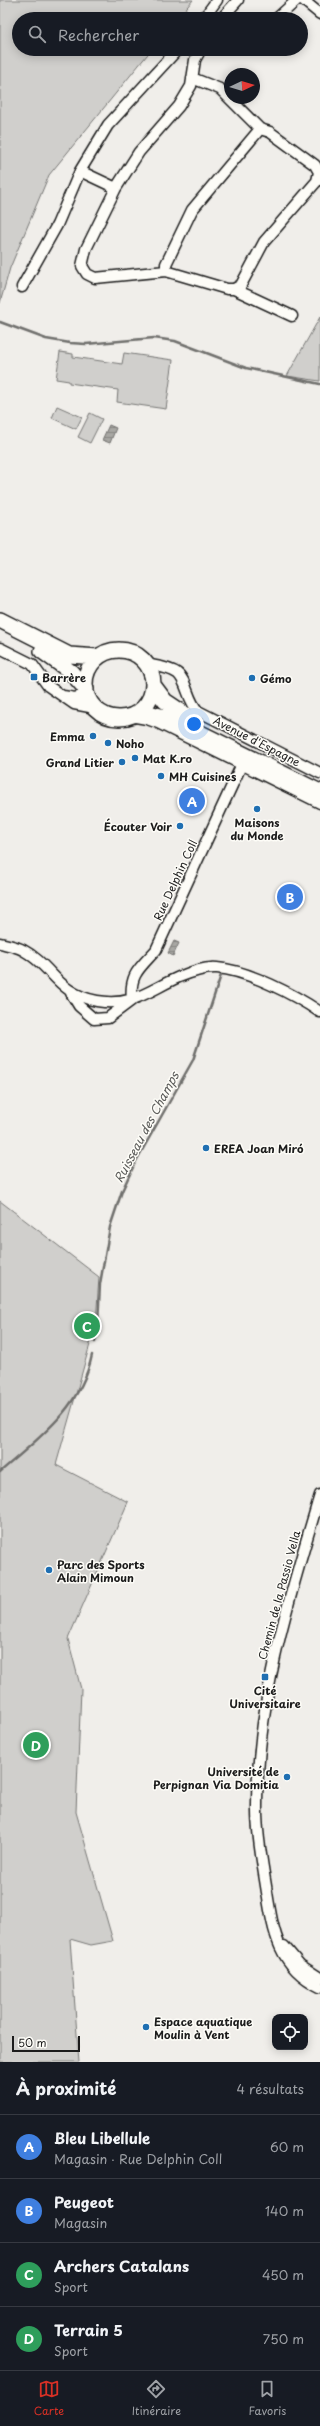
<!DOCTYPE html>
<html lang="fr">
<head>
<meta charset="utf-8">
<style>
	:root { --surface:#171b24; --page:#242831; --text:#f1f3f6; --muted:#9ea1a6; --line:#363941; --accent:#d93025 }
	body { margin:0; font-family:"Playpen Sans",sans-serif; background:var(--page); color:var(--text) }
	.controls { position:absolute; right:12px; bottom:12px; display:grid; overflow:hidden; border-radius:8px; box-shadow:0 2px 10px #0003 }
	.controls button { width:36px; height:36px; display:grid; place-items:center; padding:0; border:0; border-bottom:1px solid var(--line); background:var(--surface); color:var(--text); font:20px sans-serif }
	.compass { position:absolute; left:224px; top:68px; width:36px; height:36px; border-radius:50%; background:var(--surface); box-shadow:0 2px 10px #0003; rotate:86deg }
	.scale { position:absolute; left:12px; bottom:10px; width:68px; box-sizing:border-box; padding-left:4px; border:2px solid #1c1c1c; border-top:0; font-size:11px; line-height:14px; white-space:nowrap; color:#1c1c1c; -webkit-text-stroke:3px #fdfcf7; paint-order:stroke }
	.you { position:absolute; left:194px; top:724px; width:14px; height:14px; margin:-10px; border:3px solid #fff; border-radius:50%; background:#1a73e8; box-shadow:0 0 0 6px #1a73e833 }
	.badge { display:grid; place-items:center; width:26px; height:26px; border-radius:50%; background:var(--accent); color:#fff; font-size:13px; font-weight:700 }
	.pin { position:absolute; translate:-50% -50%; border:2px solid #fff; box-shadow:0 1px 4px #0006 }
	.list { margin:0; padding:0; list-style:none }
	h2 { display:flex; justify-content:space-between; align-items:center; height:52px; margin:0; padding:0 16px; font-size:17px }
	h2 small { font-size:13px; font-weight:400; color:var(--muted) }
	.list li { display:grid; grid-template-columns:26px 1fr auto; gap:12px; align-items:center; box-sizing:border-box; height:64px; padding:0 16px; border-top:1px solid var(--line) }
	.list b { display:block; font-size:15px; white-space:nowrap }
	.list p { margin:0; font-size:13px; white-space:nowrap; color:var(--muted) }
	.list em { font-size:13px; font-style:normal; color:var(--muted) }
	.icon { flex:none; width:22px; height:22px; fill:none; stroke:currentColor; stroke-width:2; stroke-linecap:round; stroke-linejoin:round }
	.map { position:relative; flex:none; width:320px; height:2062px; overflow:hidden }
	.search { position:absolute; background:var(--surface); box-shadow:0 2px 10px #0003; left:12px; right:12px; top:12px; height:44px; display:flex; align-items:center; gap:10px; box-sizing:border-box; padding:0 14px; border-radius:22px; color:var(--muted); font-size:15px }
	.sheet { height:308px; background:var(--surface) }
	nav { display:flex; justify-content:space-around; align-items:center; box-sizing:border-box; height:56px; border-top:1px solid var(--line); background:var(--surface); font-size:11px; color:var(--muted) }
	nav a { display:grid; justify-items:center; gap:2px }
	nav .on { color:var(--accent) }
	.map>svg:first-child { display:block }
	.grass { fill:#d0cfcc; stroke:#767674 }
	.water { fill:url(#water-rules); stroke:#706f6d }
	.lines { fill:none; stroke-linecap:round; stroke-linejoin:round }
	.stream { stroke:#706f6d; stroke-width:2.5 }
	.street-casing { stroke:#1c1c1c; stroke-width:13 }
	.secondary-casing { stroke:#1c1c1c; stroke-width:18 }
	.street { stroke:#fdfcf7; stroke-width:10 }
	.secondary { stroke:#fdfcf7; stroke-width:15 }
	.poi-dot { fill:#1f6fb2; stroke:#fdfcf7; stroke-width:1.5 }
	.labels { text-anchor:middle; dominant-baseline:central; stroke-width:3; stroke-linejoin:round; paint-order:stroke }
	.poi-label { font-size:11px; font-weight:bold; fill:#1c1c1c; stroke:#fdfcf7; text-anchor:start }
	.street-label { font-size:11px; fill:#1c1c1c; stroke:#fdfcf7 }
	.water-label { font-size:12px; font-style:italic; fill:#5b5b59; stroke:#fdfcf7 }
</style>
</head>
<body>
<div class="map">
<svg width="320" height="2062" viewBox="0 0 320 2062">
	<defs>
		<pattern id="water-rules" width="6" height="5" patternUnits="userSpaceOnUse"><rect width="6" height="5" fill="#a8a7a3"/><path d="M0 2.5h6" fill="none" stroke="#888784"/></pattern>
	</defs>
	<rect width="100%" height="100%" fill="#f0eeea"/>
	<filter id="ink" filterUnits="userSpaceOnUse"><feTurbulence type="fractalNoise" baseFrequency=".025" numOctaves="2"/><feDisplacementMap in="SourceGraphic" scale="8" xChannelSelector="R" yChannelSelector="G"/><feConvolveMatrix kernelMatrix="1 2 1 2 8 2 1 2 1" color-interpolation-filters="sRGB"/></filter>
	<g filter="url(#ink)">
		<path class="grass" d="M 0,0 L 193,0 L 177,19 L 19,19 L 19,49 L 152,49 L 49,175 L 10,268 L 0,303 Z
			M 320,317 L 320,381 L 287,376 Z
			M 60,352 L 73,354 L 73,357 L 122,364 L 124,353 L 173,360 L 166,409 L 117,402 L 118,390 L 69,383 L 69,381 L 56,379 Z
			M 57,406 L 82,417 L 76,429 L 52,418 Z
			M 90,413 L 102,419 L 90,443 L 78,437 Z
			M 0,1201 L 99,1277 L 96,1323 L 56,1465 L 128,1502 L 68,1639 L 81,1689 L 76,1812 L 113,1941 L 91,1945 L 70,1939 L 79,2062 L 0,2062 Z"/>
		<path class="water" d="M 109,425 L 116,428 L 110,443 L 102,440 Z
			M 174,941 L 179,943 L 173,956 L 168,953 Z"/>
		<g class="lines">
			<path class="stream" d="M 0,322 L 46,339 L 70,343 L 86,344 L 154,338 L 175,341 L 246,368 L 320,384
				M 95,1342 L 98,1325 L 100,1284 L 110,1227 L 122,1191 L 135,1163 L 193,1060 L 222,972
				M 0,1472 C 39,1438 81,1408 92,1355"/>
			<defs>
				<path id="street" d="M 303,0 L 320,14
					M 203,19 L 217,0
					M 221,19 L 238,0
					M 276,19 L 297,0
					M 201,49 L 195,60 L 191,86 L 179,106 L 139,152 L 116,188 L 86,249 L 82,266 L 87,274 L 95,278 L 166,271 L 227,289 L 234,289 L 292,316
					M 192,78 L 220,89 L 260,129 L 270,132 L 315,165 L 319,172 L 317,181 L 264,242 L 241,285 L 234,289
					M 80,171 L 116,188
					M 166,271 L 166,264 L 192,210 L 260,129
					M 22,287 L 57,225 L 80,171 L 108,125 L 178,49
					M 0,648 L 32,664 L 48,686 L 74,704 L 95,708
					M 146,664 C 155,666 169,667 177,673 C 187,680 187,700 198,711 L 320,773
					M 63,696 L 75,698 L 87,694
					M 130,716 L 147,719 L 158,723 L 320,803
					M 0,943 C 8,945 16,946 23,950 C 53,966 57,994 97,1001 C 133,1007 149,990 179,977 C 191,972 204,967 217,968 C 247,970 295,995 320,1012
					M 71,993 L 79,1006 L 94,1019 L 108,1018 L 132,1000 C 129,974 140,968 156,950 L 241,766
					M 320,1495 C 289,1598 256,1702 257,1811 C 257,1836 262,1861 266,1886 C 273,1930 277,1966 320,1987
					M 284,1946 L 300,1965 L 320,1978"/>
				<path id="secondary" d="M 0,620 L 69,655 L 98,657
					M85 684a34 34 0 1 1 68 0a34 34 0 1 1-68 0Z
					M 42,651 L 71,672 L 86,689
					M 153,685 L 165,701 L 192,719
					M 141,711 L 172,719 L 320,792"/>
			</defs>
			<use href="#street" class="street-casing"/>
			<use href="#secondary" class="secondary-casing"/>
			<use href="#street" class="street"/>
			<use href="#secondary" class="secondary"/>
		</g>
	</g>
	<g class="poi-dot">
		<rect x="30" y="673" width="8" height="8" rx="2"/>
		<circle cx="252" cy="678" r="4"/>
		<circle cx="93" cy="736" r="4"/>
		<circle cx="108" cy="743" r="4"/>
		<circle cx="135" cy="758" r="4"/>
		<circle cx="122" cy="762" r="4"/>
		<circle cx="161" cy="776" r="4"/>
		<circle cx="257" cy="809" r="4"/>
		<circle cx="180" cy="826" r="4"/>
		<circle cx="206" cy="1148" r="4"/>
		<circle cx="49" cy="1570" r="4"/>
		<rect x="261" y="1673" width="8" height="8" rx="2"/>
		<circle cx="287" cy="1777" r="4"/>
		<circle cx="146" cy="2027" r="4"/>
	</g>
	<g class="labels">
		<g class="poi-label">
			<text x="42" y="677">Barrère</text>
			<text x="260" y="678">Gémo</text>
			<text x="85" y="736" text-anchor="end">Emma</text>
			<text x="116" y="743">Noho</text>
			<text x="143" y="758">Mat K.ro</text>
			<text x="114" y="762" text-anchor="end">Grand Litier</text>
			<text x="169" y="776">MH Cuisines</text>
			<text x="257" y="822" text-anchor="middle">Maisons<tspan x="257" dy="13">du Monde</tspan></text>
			<text x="172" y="826" text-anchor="end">Écouter Voir</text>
			<text x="214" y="1148">EREA Joan Miró</text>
			<text x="57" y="1564">Parc des Sports<tspan x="57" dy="13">Alain Mimoun</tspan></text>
			<text x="265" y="1690" text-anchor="middle">Cité<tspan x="265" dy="13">Universitaire</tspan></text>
			<text x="279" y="1771" text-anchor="end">Université de<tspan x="279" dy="13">Perpignan Via Domitia</tspan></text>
			<text x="154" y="2021">Espace aquatique<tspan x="154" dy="13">Moulin à Vent</tspan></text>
		</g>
		<g class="street-label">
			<text transform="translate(257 741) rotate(27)">Avenue d'Espagne</text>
			<text transform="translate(175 880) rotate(-65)">Rue Delphin Coll</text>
			<text transform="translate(279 1595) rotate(-75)">Chemin de la Passio Vella</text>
		</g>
		<g class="water-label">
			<text transform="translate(146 1127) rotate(-62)">Ruisseau des Champs</text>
		</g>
	</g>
</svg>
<div class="controls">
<button><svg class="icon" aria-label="locate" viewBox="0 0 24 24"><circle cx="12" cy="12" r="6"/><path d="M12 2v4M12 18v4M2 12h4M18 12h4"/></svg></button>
</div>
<svg class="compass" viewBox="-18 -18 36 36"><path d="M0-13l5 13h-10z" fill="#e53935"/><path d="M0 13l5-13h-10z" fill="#9ea1a6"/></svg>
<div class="scale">50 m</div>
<div class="you"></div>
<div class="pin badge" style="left:192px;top:801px;background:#3f7fe0">A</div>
<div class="pin badge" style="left:290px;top:897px;background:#3f7fe0">B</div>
<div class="pin badge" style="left:87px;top:1326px;background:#2e9e5b">C</div>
<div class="pin badge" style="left:36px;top:1745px;background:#2e9e5b">D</div>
<div class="search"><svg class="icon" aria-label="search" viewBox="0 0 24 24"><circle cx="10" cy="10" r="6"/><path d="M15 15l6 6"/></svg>Rechercher</div>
</div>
<section class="sheet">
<h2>À proximité<small>4 résultats</small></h2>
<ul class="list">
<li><span class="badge" style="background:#3f7fe0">A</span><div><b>Bleu Libellule</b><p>Magasin · Rue Delphin Coll</p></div><em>60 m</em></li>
<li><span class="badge" style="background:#3f7fe0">B</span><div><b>Peugeot</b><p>Magasin</p></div><em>140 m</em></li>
<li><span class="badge" style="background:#2e9e5b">C</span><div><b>Archers Catalans</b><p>Sport</p></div><em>450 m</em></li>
<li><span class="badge" style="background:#2e9e5b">D</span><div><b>Terrain 5</b><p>Sport</p></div><em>750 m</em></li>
</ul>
</section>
<nav>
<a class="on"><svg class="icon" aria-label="map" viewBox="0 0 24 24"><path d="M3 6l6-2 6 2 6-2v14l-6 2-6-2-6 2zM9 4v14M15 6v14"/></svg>Carte</a>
<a><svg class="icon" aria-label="directions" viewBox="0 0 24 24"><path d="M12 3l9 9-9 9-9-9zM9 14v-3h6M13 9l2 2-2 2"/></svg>Itinéraire</a>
<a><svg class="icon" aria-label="saved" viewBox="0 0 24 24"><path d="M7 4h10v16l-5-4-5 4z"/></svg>Favoris</a>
</nav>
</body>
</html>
